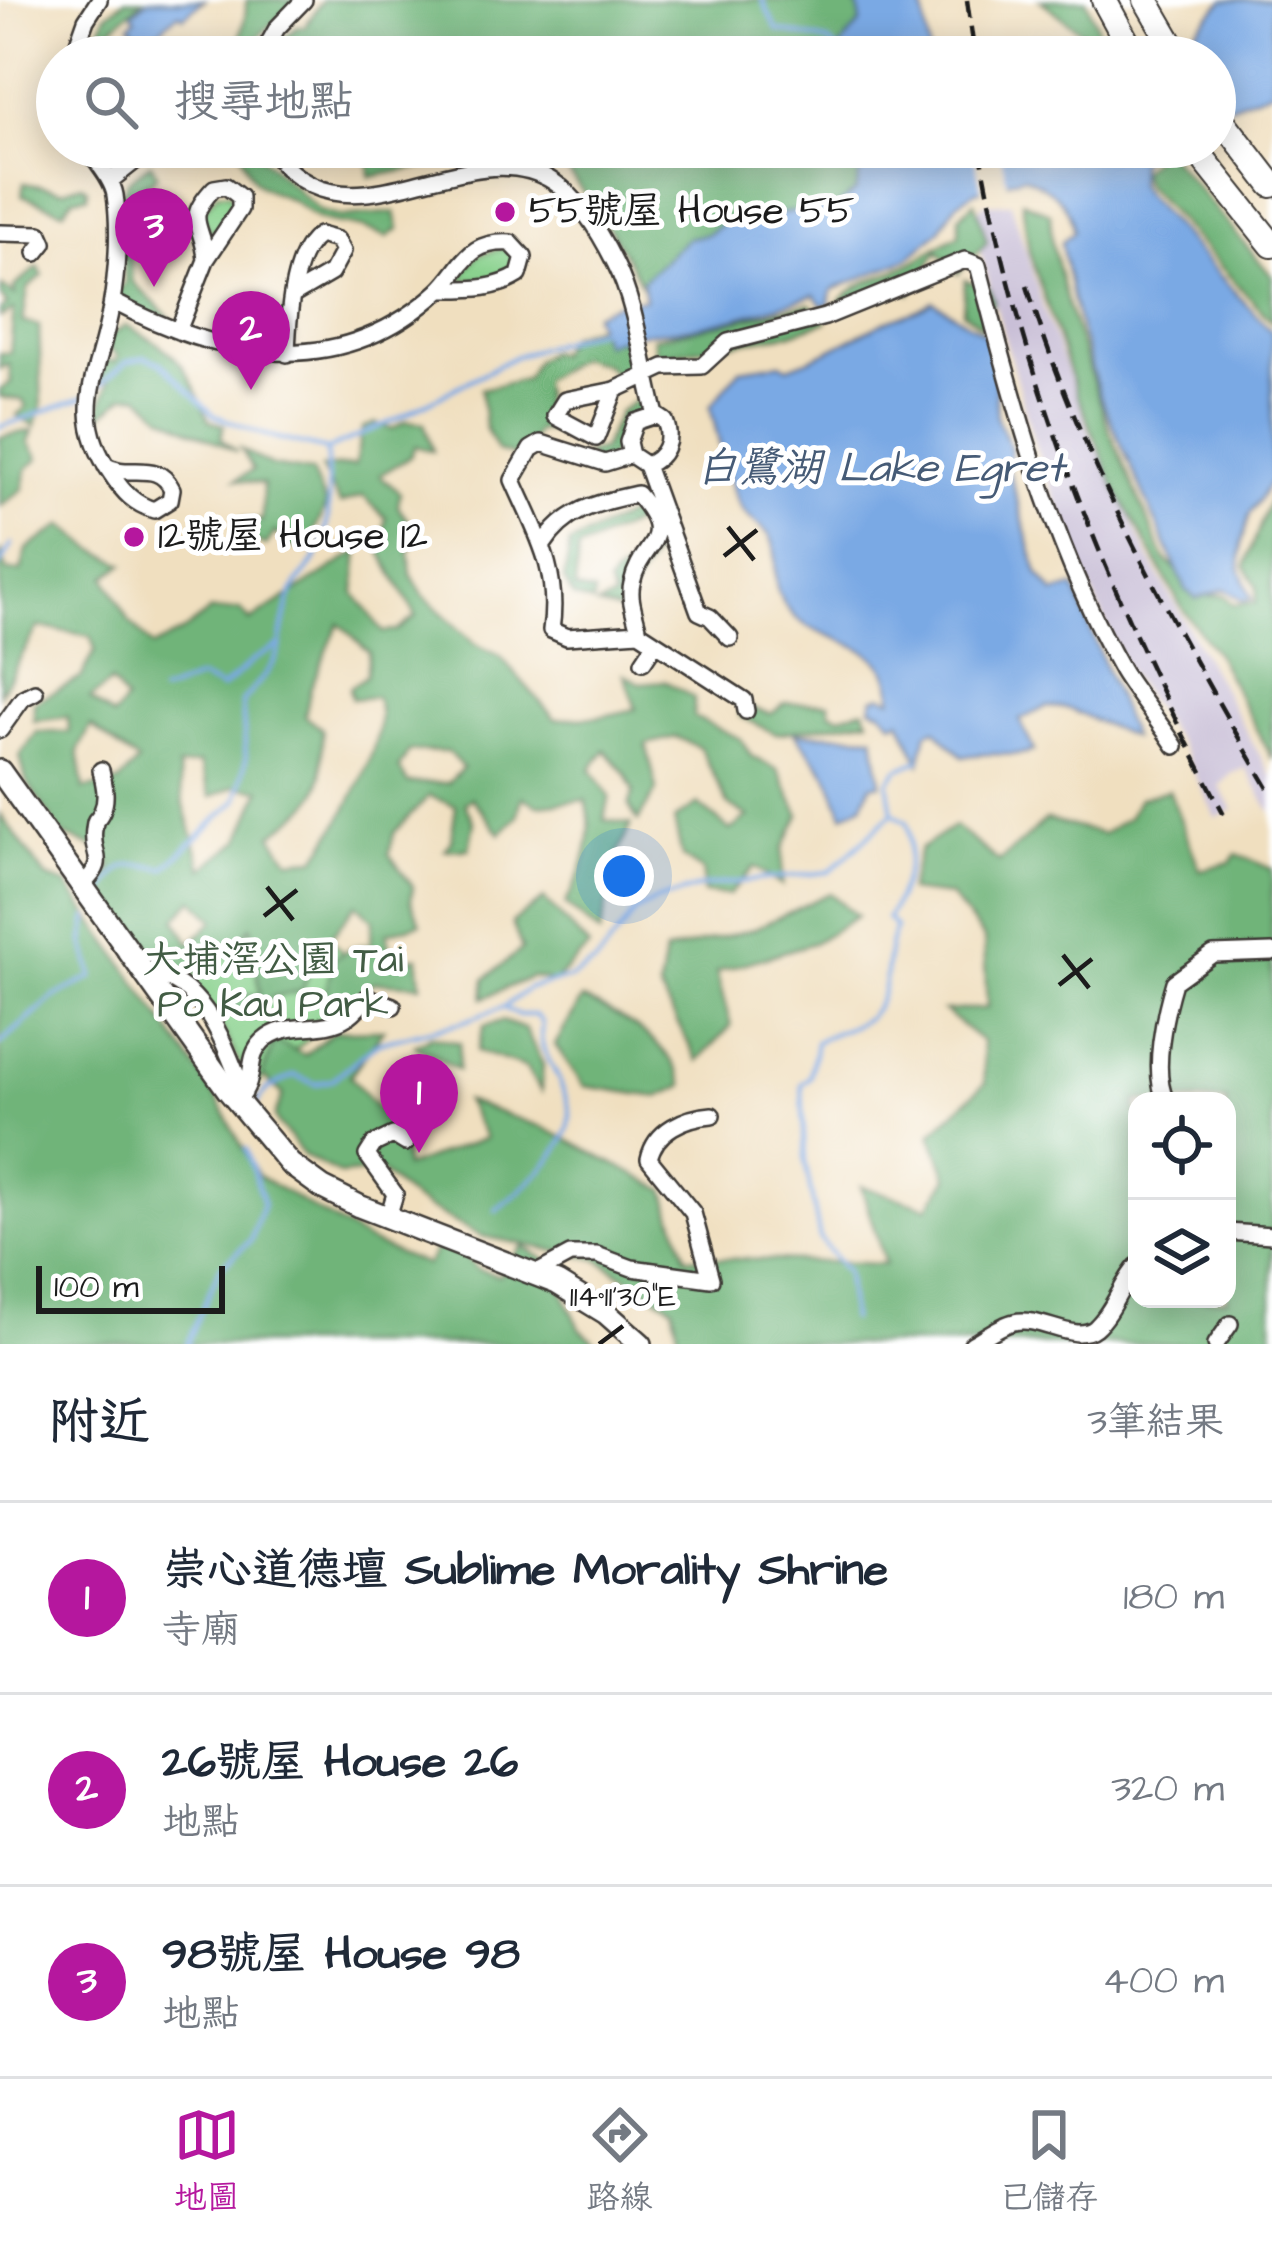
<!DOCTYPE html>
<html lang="zh-TW">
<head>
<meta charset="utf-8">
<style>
	:root { --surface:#fff; --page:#f6f6f7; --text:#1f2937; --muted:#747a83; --line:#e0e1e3; --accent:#b5179e }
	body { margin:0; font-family:"Architects Daughter","LXGW WenKai TC",sans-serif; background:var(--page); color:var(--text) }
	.controls { position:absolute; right:36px; bottom:36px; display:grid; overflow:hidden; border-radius:24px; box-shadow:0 6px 30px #0003 }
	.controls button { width:108px; height:108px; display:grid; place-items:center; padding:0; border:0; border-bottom:3px solid var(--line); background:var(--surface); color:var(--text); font:60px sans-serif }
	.scale { position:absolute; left:36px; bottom:30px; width:189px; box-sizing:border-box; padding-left:12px; border:6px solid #1c1c1c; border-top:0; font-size:33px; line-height:42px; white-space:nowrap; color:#1c1c1c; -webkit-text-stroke:9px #fff; paint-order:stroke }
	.you { position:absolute; left:624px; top:876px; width:42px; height:42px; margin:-30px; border:9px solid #fff; border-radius:50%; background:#1a73e8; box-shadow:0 0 0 18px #1a73e833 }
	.badge { display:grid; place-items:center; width:78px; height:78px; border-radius:50%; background:var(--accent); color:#fff; font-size:39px; font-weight:700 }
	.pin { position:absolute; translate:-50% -99px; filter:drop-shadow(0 3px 6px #0008) }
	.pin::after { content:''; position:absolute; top:63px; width:42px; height:36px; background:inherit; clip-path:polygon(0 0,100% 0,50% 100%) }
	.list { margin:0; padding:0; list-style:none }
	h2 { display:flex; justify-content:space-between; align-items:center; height:156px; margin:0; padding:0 48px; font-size:51px }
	h2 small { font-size:39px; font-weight:400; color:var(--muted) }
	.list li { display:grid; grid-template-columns:78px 1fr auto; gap:36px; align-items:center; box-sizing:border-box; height:192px; padding:0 48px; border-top:3px solid var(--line) }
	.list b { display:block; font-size:45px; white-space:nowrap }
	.list p { margin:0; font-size:39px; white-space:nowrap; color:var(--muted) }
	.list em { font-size:39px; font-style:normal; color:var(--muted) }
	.icon { flex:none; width:66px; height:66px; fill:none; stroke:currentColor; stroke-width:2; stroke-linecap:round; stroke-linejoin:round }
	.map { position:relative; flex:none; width:1272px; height:1344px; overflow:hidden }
	.search { position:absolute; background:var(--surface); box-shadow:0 6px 30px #0003; left:36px; right:36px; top:36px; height:132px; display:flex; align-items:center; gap:30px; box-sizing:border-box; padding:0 42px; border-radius:66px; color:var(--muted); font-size:45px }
	.sheet { height:732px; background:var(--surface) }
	nav { display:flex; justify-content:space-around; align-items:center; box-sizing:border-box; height:168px; border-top:3px solid var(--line); background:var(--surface); font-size:33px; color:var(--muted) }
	nav a { display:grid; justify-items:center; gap:6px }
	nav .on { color:var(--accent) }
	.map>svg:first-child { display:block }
	.industrial { fill:#c9bfd7 }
	.green { fill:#8ad28e; stroke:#537755; stroke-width:3 }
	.forest { fill:#6fb479; stroke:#46684a; stroke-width:3; fill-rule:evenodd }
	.water { fill:#7aa9e4; stroke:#4b6280; stroke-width:3 }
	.pier { fill:#f0dfbf }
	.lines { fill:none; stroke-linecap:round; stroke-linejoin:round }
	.stream { stroke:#7aa9e4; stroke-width:4.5 }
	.minor-casing { stroke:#3c3934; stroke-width:20 }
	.major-casing { stroke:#3c3934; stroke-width:26 }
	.highway-casing { stroke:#3c3934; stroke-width:28 }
	.minor { stroke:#fff; stroke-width:15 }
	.major { stroke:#fff; stroke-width:21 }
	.highway { stroke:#fff; stroke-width:24 }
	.rail { stroke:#1c1c1c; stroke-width:4.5; stroke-dasharray:18 9; stroke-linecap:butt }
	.ticks { fill:none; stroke:#1c1c1c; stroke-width:4.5 }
	.poi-dot { fill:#b5179e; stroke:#fff; stroke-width:4.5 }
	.labels { text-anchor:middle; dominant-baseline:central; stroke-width:10; stroke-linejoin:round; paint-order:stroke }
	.poi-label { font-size:39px; fill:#1c1c1c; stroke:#fff; text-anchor:start }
	.park-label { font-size:39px; fill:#425c44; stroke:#fff }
	.water-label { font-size:42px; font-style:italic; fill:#465b76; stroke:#fff }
	.ticks-label { font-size:30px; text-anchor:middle; fill:#1c1c1c; stroke:#fff; stroke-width:10; stroke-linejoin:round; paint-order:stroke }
</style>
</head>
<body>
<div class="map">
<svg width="1272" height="1344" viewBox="0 0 1272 1344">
	<rect width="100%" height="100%" fill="#fff"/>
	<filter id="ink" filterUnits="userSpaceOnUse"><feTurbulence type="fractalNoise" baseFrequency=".00833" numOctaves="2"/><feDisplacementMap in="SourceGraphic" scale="24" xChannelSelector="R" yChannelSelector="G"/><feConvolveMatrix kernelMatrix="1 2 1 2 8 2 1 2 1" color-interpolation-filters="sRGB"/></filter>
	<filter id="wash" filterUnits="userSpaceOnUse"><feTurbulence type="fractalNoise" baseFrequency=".004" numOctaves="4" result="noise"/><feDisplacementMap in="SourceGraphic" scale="48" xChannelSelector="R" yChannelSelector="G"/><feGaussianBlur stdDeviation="2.7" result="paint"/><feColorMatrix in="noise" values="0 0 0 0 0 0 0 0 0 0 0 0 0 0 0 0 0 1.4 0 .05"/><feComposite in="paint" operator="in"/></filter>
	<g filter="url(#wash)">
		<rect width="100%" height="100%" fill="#f0dfbf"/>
		<path class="industrial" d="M 1011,203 L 1044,310 L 1092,439 L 1148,556 L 1272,777 L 1272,814 L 1245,768 L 1231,774 L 1220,786 L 1233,810 L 1216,818 L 1180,745 L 1127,670 L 1090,587 L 1035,445 L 981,254 L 975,215 L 984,204 Z"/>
		<path class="green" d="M 217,193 L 229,193 L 235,204 L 219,230 L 211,232 L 200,215 Z
			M 504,248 L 516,254 L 517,267 L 502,278 L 463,280 L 461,276 L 478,255 Z
			M 307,913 L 350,961 L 339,1014 L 285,1058 L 275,1057 L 254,1092 L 218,1020 L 183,976 L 200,973 C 238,921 245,923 307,913 Z"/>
		<path class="forest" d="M 125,0 L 143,0 L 105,34 L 95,57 L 89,57 L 106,15 Z
			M 246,0 L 298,0 L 259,36 L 246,57 L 234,57 C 239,36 247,21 246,0 Z
			M 322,0 L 851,0 C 864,17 906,41 926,57 L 274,57 L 279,42 L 299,26 L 305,27 Z
			M 1040,0 L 1086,0 L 1097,25 L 1100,46 Z
			M 238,147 L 250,147 L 320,211 L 342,217 L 395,212 L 399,229 L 387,237 C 359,224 348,227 321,220 C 309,217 301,204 289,199 C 248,181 257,189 238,147 Z
			M 368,147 L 530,147 L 370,177 Z
			M 557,147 L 937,147 L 932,162 L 648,298 C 633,268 618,241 599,213 C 583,190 565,174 557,147 Z
			M 1162,147 L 1272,276 L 1272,322 L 1145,185 L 1140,172 Z
			M 151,163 L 157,175 L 137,194 L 137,207 L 126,223 L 133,282 L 171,319 L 135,314 L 115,293 L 125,283 L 119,204 L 127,182 Z
			M 24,183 L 63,190 L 82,184 L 88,189 L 87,196 L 73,198 L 63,211 L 22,195 Z
			M 1022,201 L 1050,213 L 1052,243 L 1068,307 L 1110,432 L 1165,560 L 1209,596 L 1224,595 L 1233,604 L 1256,603 L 1257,586 L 1245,566 L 1272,494 L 1272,759 L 1215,652 L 1183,610 L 1115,487 L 1076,392 L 1029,252 Z
			M 975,202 L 987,242 L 958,274 L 938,251 L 910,294 L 895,280 L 885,297 L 831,311 C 857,278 873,283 907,265 C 926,256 940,243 959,235 L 959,216 Z
			M 38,267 L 43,275 L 28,288 L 23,322 L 39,326 L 42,406 L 35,426 L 17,415 L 26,407 L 22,400 L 0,397 L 0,390 L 11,382 L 9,364 L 0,369 L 0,353 L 10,353 L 14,310 L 0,317 L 0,310 L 7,304 L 1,297 L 2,286 L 15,295 L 14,287 Z
			M 965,280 L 988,287 L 994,300 L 984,328 L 963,311 Z
			M 810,304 L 827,321 L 789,334 L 656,356 L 653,338 Z
			M 601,324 L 631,347 L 635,367 L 622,382 L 605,364 L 578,358 L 543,380 L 543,411 L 561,431 L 537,430 L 523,459 L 497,451 L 485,427 L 481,389 L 525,379 L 536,360 L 549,352 L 557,354 L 569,336 Z
			M 126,325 C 182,356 184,361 209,421 L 224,425 L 221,439 L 237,452 L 163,416 L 139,395 L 125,396 L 96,420 L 109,381 L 99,380 L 104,361 L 116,361 L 118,356 L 109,349 L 108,337 Z
			M 639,398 L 642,411 C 623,430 621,449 598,468 L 585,453 L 602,450 L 620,411 Z
			M 406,421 L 424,423 L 433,451 L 415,446 L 410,457 L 380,475 L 400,493 L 398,507 L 420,537 L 409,550 L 411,574 L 423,595 L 475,644 L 500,656 L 555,719 L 599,717 L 636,709 L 624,674 L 640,683 L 665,681 L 694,698 L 694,717 L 741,739 L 751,756 L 778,770 L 800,815 L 783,849 L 782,886 L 754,867 L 729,895 L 703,893 L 703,871 L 682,857 L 674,820 L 698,804 L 730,830 L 748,817 L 728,804 L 700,748 L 676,737 L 646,744 L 657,789 L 638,821 L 629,806 L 634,791 L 626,774 L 605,750 L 591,769 L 610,797 L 604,820 L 631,824 L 616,858 L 600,934 L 565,904 C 583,875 596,833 586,800 L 538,805 L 522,797 L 517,817 L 500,834 L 472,798 L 465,803 L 474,823 L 469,849 L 445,850 L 451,841 L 456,806 L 429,796 L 394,833 L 389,854 L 413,887 L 411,901 L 421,923 L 387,933 L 391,960 L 418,957 L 421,985 L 374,982 L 351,999 L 325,996 L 333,959 L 353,947 L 370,944 L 373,920 L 356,904 L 331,937 L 308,943 L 311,967 L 302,991 C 283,995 262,994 257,1016 L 244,1017 L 227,998 L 260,994 L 251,927 L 212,969 L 172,971 L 151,966 L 99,890 L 112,867 L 105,852 L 63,835 L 26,781 L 20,756 L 37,732 L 69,732 L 68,717 L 34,721 L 34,702 L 81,678 L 95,651 L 91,636 L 38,627 L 0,694 L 0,549 L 7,571 L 21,571 L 27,549 L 63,525 L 92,548 L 124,564 L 106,577 L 129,621 L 153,647 L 187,629 L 210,611 L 241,610 L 250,621 L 359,551 L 355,593 L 383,632 L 397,631 L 416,616 L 381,552 L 386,518 L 363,496 L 340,504 L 321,468 L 355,465 L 362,429 L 375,423 L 392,429 ZM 339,623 L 369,652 L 366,676 L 349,688 L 352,699 L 375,697 C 396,731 337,828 316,858 L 289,860 L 272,835 C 325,795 322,795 322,729 L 305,716 L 311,687 ZM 111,682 L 126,701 L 113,717 L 90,699 ZM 91,726 L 138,762 L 119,782 L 84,789 L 78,751 ZM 409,751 L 448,752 L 463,768 L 448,783 L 408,783 L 399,768 ZM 199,764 L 211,797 L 235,786 L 261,790 L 240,840 L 203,869 L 183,802 L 178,767 ZM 193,899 L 214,920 L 190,944 L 176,919 Z
			M 33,430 L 29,442 L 39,458 L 27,469 L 23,489 L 0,507 L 0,437 Z
			M 241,449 L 272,466 L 312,472 L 326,505 L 308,548 L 290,547 L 275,532 L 266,546 L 232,533 L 241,519 L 262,521 L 263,484 L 236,480 L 253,470 Z
			M 636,512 L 649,525 L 657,549 L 619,611 L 597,606 L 614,599 L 608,584 L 617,574 L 649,558 L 649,536 L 636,523 L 578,550 L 575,589 L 594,593 L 593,603 L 573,597 L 564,580 L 570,544 Z
			M 786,703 L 829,703 L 830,712 L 840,716 L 864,709 L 869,719 L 776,734 L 740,716 L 740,704 L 771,714 Z
			M 1169,790 L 1200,870 L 1231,862 L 1237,854 L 1272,869 L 1272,1344 L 816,1344 L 742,1336 L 679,1337 L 673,1307 L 597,1259 L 481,1236 L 413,1200 L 380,1171 L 341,1175 L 304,1156 L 274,1118 L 283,1094 L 262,1076 L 274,1041 L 305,1055 L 334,1031 L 383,1030 L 350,1076 L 376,1107 L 402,1121 L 405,1167 L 485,1138 L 465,1101 L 542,1127 L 665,1190 L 686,1257 L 885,1264 L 861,1186 L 928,1207 L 948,1178 L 931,1134 L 985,1083 L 982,1041 L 944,1011 L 987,1008 L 984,938 L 950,896 L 908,891 L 920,849 L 955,826 L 999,862 L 1046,820 L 1103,834 L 1128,817 L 1139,798 ZM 1137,1101 L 1227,1101 L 1227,1299 L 1137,1299 Z
			M 0,814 L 46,877 L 66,884 L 114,950 L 216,1097 L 257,1175 L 369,1242 L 426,1265 L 445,1235 L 477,1269 L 499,1276 L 522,1246 L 548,1261 L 580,1328 L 597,1344 L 0,1344 Z
			M 830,893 L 857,916 L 813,943 L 716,972 L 731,1026 L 698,1061 L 659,989 L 665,952 L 753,929 Z
			M 544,899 L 589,947 L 554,982 L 532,977 L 483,998 L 485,979 L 522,949 L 512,923 Z
			M 582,999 C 622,1016 672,1044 684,1086 L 658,1097 L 584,1086 L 555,1045 Z
			M 502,1021 L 525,1029 L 543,1065 L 541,1091 L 525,1067 L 477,1051 L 484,1026 Z
			M 431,1036 L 460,1043 L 458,1070 L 415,1045 Z"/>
		<path class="water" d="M 148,0 L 204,0 L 183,17 L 179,13 L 145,43 L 130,25 L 136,19 L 132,13 Z
			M 862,0 L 922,0 L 930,57 L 839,57 L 838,50 L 861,22 L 858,6 Z
			M 1224,0 L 1272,0 L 1272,90 L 1215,111 L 1215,57 L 1157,57 L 1193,33 Z
			M 855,147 L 1153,147 L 1139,162 L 1138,184 L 1145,195 L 1272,332 L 1272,480 L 1250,514 L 1242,541 L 1240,568 L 1252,599 L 1243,600 L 1225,589 L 1196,599 L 1186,590 L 1099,394 L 1074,307 L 1061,243 L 1073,232 C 1071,200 1050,189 1024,176 L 976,191 L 957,203 L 939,231 L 908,259 L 832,290 L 829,304 L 822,305 L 815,295 C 776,307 737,319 696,327 C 663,333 636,330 604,344 L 593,314 L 620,302 L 645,299 L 642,281 L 688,238 L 708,234 L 728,220 L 835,207 L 856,191 L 861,167 Z
			M 933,301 L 988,336 L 995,371 L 997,418 L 1011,449 L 1008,468 L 1038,573 L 1054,593 L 1074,587 L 1132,737 L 1066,708 L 1046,707 L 1020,720 L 1034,751 C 1009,759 987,750 963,757 L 935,729 L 927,732 L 920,763 L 900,720 L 893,723 L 882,711 L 871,707 L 873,698 L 881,695 L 892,699 C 895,640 821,644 793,615 C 763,584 783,563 771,538 C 763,524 745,519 739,505 C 725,476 719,438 710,407 L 740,369 L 781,363 L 788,367 C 823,356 855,336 888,320 C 905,313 919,313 933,301 Z
			M 795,733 L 874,736 L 881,783 L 871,785 L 862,805 L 843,815 L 829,777 Z"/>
		<path class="pier" d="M 972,147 L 999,147 L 1008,187 L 983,196 Z"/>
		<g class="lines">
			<path class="stream" d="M 762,0 L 777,30 L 829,42 L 845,57
				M 98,386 L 127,362 L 145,357 L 161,363 L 214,415 L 265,435 L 327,450 L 399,418 L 516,356 L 599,329
				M 0,427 L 85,397
				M 0,565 L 12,545
				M 161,693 L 199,678 L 222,688 L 255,659 L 280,645
				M 103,893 C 122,860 129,863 165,868 L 237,800 L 246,759 L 242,702 C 255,686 275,668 280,647 C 283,629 285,611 292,593 C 298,579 312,568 318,554 C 335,518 326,487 327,451
				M 0,1044 L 54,997 L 93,977 L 84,942 L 88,917
				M 256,1105 L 266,1090 L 294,1075 L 316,1084 L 332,1080 L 377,1043 L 459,1023 L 504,1007 L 529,988 L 571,978 L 596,963 L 636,911 L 657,900 L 703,886 L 829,872 L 893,813 L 888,782 L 898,769 L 919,760
				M 496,1210 C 522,1191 572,1149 570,1113 C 569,1102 561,1086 557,1076 C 547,1055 538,1047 542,1023 L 535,1015 L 519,1015 L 506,1009
				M 851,1319 L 846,1272 L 820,1239 L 805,1162 L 802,1084 L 810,1077 L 816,1042 C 832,1031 854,1029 868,1017 C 894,992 881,956 896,928 L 887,918 C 902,896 916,849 907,822 L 893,813
				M 187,1344 L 220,1268 L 251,1240 L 263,1203 L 246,1149"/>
		</g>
	</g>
	<g filter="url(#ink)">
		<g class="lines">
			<defs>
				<path id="minor" d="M 73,57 L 86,20 L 99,0
					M 261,57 L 277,28 L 304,0
					M 289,57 L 298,54 L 306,57
					M 87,147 C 96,162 112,178 115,195 C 120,229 117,273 111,307 C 100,375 67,410 112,475 C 123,492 134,504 154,510 L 170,500 L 172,489 C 157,458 128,480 105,465
					M 270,147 C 343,260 468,125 554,182 C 580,199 601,235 615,263 C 637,306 643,367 656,415
					M 110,181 L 153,147
					M 0,233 L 40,234 L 44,243 L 36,253
					M 112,301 C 221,359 338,383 439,291 C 464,267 466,240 511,243 L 524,257 L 519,275 C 495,290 470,289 442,289
					M 178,331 L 206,260 L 240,209 L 240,197 L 226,186 L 214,188 C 182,222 204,223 206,260
					M 287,354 C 288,321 291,254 319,235 L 337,240 L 343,251 L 331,273 L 295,294
					M 615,390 L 596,438 L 555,416 L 565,400 L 615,390 L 664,367 L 702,366 L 728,342 L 825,317 L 965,260 L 978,265 C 1013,402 1052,547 1122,671 C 1138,697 1159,721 1175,746
					M 656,415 L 665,421 C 673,440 665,458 646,465 L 631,455 L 628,442 L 635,422 Z
					M 631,455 L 605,463 L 541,443 L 531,449 L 513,480 C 536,533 560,570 551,630 L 567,637 L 639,632
					M 646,465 L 699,612 L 710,617 L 730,638
					M 543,545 C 566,509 597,503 637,494 C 679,543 641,540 632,583 C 628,599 636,616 639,632 L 744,700 L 746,711
					M 643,662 L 655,644
					M 0,730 L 23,698 L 35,692
					M 83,884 C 110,859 90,856 94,829 C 96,814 96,824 102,811 C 108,798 104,784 101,770
					M 149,974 C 205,979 226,1049 244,1093
					M 237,1101 C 259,1077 244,1060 263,1041 C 287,1019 321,1034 347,1017 C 355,1013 362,1003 368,997 L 393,1006
					M 1166,1101 C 1151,1072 1165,1012 1174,982 L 1213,954 L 1272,952
					M 388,1217 L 395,1194 L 367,1155 L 374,1144 L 393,1135 L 406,1143
					M 1227,1232 L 1272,1235
					M 535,1274 L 570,1255 L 597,1255 L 632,1268 L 711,1279 L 693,1213 L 649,1159 C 655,1130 685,1117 712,1115
					M 972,1344 C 985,1337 1000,1325 1014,1322 C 1039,1315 1075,1344 1095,1328 C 1113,1312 1121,1284 1137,1266
					M 1216,1344 L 1230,1324"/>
				<path id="major" d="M 0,771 L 228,1090 L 290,1164 L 323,1188 L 359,1206 L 557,1283 L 606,1313 L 641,1344"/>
				<path id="highway" d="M 1104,0 L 1135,57
					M 1146,0 L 1179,57
					M 1215,111 L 1272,185
					M 1194,147 L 1272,245"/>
			</defs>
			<use href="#minor" class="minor-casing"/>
			<use href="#major" class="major-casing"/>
			<use href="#highway" class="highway-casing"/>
			<use href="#minor" class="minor"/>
			<use href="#major" class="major"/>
			<use href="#highway" class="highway"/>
			<path class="rail" d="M 967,0 L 975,57
				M 980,147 C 1020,381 1113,605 1224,814
				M 1027,286 C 1084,469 1176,631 1272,795"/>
		</g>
	</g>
	<path class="ticks" d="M 728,527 L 754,560M 724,556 L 757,530M 267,887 L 293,920M 264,916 L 297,890M 1063,955 L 1089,988M 1059,985 L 1092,959M 599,1344 L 623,1326"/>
	<g class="poi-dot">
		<circle cx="505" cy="212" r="12"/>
		<circle cx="134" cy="537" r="12"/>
	</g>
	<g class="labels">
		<g class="poi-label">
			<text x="529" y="212">55號屋 House 55</text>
			<text x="158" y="537">12號屋 House 12</text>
		</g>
		<g class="park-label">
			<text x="273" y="961">大埔滘公園 Tai<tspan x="273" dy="45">Po Kau Park</tspan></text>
		</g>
		<g class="water-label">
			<text x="880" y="469">白鷺湖 Lake Egret</text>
		</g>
	</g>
	<g class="ticks-label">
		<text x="623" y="1306">114°11'30"E</text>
	</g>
</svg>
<div class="controls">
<button><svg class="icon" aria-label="locate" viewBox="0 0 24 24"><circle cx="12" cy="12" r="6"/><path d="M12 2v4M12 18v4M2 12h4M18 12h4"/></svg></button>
<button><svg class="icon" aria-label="layers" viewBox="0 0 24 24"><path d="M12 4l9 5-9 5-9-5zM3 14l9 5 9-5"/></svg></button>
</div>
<div class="scale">100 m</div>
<div class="you"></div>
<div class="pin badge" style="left:419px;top:1153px">1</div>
<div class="pin badge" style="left:251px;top:390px">2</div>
<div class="pin badge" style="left:154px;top:287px">3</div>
<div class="search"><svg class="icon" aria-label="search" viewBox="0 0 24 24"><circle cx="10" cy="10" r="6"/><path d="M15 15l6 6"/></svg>搜尋地點</div>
</div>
<section class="sheet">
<h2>附近<small>3筆結果</small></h2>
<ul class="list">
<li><span class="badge">1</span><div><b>崇心道德壇 Sublime Morality Shrine</b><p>寺廟</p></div><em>180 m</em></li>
<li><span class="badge">2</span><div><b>26號屋 House 26</b><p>地點</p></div><em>320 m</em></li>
<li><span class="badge">3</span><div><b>98號屋 House 98</b><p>地點</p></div><em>400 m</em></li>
</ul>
</section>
<nav>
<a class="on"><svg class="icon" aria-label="map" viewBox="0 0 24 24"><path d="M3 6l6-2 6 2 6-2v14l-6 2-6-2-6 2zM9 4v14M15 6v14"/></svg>地圖</a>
<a><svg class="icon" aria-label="directions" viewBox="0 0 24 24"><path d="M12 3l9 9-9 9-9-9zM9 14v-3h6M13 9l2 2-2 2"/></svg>路線</a>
<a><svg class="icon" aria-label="saved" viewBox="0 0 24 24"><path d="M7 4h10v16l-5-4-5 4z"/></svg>已儲存</a>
</nav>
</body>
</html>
